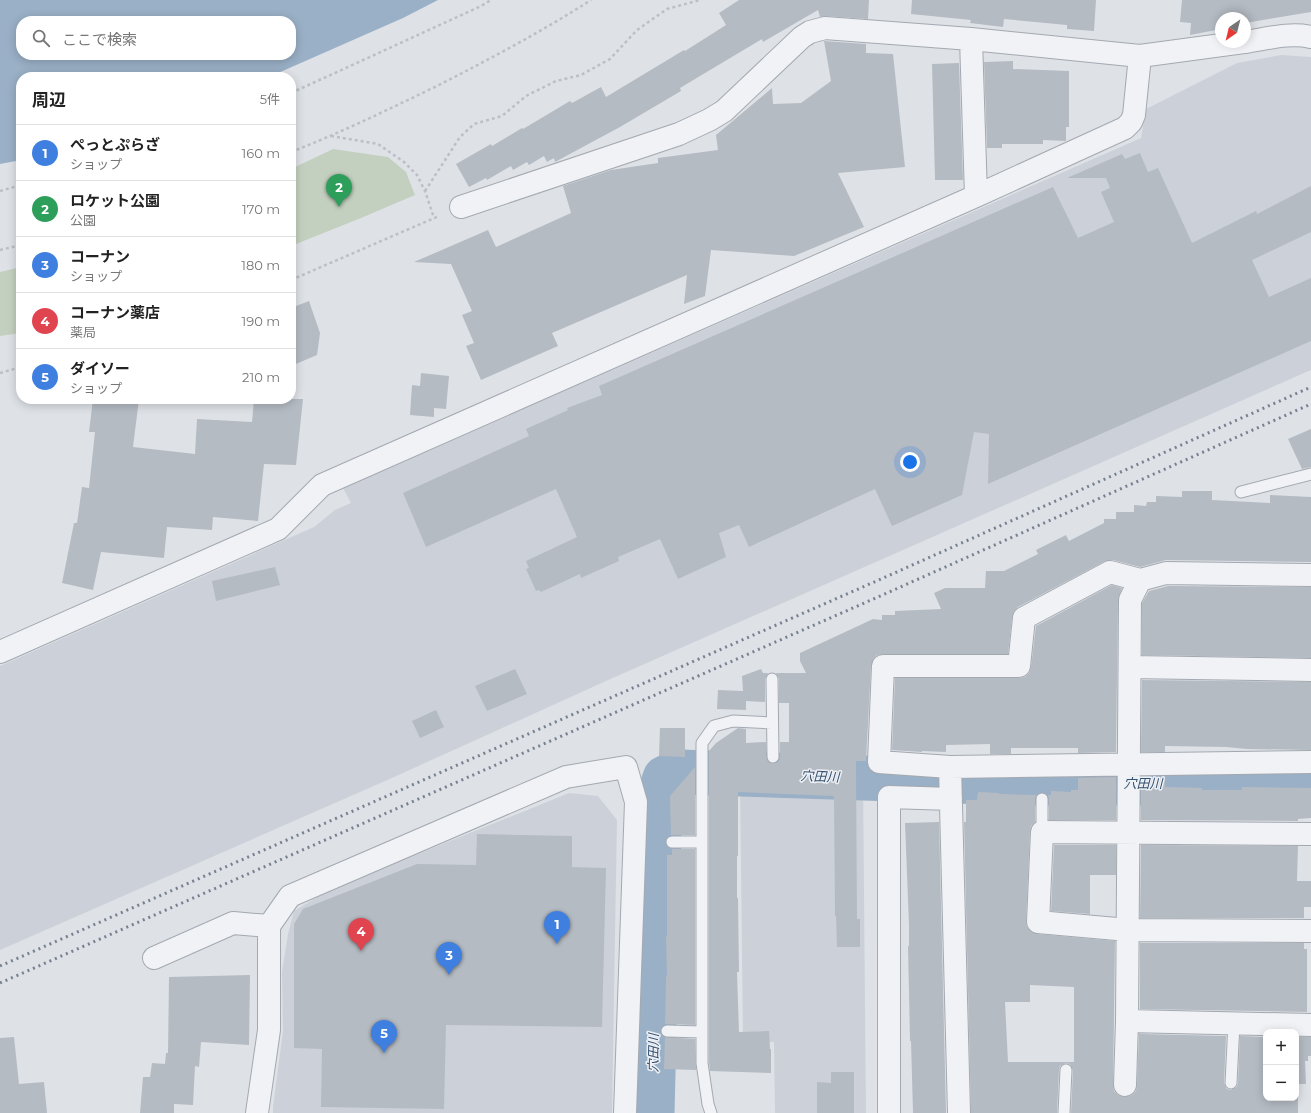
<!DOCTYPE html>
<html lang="ja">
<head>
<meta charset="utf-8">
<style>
	:root { --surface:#fff; --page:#f6f6f6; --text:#222; --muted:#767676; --line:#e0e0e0; --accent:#ea580c }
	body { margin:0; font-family:Montserrat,"Noto Sans JP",sans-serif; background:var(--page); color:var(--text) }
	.controls { position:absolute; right:12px; bottom:12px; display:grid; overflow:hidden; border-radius:8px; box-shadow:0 2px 10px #0003 }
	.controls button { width:36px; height:36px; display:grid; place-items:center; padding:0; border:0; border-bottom:1px solid var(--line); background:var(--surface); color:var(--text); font:20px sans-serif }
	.compass { position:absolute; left:1215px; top:12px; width:36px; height:36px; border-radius:50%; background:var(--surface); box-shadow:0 2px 10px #0003; rotate:215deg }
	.you { position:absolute; left:910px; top:462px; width:14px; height:14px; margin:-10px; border:3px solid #fff; border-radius:50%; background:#1a73e8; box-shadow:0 0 0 6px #1a73e833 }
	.badge { display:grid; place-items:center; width:26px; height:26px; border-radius:50%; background:var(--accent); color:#fff; font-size:13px; font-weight:700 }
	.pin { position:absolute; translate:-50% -33px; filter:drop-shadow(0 1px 2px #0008) }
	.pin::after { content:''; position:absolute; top:21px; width:14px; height:12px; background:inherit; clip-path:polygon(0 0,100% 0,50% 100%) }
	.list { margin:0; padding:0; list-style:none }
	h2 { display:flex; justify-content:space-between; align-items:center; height:52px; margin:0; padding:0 16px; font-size:17px }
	h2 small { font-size:13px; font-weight:400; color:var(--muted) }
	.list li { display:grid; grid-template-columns:26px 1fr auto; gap:12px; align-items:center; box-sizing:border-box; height:56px; padding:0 16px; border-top:1px solid var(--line) }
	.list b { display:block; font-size:15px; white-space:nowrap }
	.list p { margin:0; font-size:13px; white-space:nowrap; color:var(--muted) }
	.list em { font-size:13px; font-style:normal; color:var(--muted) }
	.icon { flex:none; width:22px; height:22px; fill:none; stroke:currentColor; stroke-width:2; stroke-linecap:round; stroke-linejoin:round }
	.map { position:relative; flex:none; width:1311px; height:1113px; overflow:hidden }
	.search { position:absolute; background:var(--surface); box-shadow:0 2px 10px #0003; left:16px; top:16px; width:280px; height:44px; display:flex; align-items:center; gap:10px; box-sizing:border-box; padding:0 14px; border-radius:16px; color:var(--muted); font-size:15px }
	.panel { position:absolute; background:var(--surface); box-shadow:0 2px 10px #0003; left:16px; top:72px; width:280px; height:332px; border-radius:16px }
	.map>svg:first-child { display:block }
	.built { fill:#ccd1d9 }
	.green { fill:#c4d0bf }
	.water { fill:#9ab0c6; fill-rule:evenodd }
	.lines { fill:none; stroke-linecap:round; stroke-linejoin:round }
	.river { stroke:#9ab0c6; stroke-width:45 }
	.building { fill:#b5bbc3; fill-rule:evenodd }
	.service-casing { stroke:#a4a9b1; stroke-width:13 }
	.minor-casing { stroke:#a4a9b1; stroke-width:24 }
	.path { stroke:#bcc0c5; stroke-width:2.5; stroke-dasharray:3 3; stroke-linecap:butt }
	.service { stroke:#f0f2f5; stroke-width:11 }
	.minor { stroke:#f0f2f5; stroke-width:22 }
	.rail { stroke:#788190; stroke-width:3; stroke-dasharray:2 4; stroke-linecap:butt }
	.labels { text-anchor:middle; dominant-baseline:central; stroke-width:3; stroke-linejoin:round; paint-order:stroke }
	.water-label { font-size:13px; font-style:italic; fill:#34506f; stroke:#edf0f5 }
</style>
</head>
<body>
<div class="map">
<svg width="1311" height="1113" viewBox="0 0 1311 1113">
	<rect width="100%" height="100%" fill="#dee2e7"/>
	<path class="built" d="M 1281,55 L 1311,57 L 1311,370 L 606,681 L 392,778 L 0,950 L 0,666 L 314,527 L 335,510 L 351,503 L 343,488 L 1141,138 L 1146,109 L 1237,63 Z
		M 863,781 L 866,1113 L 775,1113 L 774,1042 L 743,1042 L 740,782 Z
		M 569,793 L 598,796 L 617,820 L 612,1113 L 273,1113 L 273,1107 L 283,1031 L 282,972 L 288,934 L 294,911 L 329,890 Z"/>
	<path class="green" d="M 333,149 L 388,157 L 406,172 L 415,195 L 361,218 L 291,246 L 291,169 Z
		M 21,267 L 21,333 L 0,336 L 0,272 Z"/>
	<path class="water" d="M 0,0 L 438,0 L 403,18 L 269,77 L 21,77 L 21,160 L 0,164 ZM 21,21 L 291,21 L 291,55 L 21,55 Z"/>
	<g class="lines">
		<path class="river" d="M 652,1113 L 660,793 L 665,778 L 680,772 L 1018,783 L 1311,783"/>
	</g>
	<path class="building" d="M 739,0 L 869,0 L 868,19 L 826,16 L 820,17 L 818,10 L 763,42 L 762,39 L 680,88 L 681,91 L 620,127 L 555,162 L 554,158 L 547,162 L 544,156 L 529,165 L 527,162 L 513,170 L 511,166 L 487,180 L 486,178 L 469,187 L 456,164 L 491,144 L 492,146 L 522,128 L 523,129 L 570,101 L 572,103 L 601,87 L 606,97 L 684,50 L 685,51 L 726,25 L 719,13 Z
		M 912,0 L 1096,0 L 1094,31 L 1067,29 L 1067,25 L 1004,19 L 1003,27 L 970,23 L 971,20 L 911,14 Z
		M 1182,0 L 1311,0 L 1311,12 L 1245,23 L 1245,18 L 1221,18 L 1221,29 L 1190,35 L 1191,23 L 1180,22 Z
		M 824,41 L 866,44 L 866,53 L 893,54 L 905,167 L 838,173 L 864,227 L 794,256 L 711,250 L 705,296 L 684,304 L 687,275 L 552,333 L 558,346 L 481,380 L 466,346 L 474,343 L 462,315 L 472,311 L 451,264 L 414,262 L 488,230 L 496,247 L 571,213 L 563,186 L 611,170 L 658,163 L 658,158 L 718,150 L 716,135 L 772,88 L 773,104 L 801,103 L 831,81 Z
		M 1013,61 L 1013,69 L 1069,71 L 1069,127 L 1066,127 L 1066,141 L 1043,140 L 1043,144 L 1002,144 L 1002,148 L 987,148 L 984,62 Z
		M 959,63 L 963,180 L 935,180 L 932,64 Z
		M 1140,153 L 1148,172 L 1158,168 L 1192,243 L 1256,211 L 1257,214 L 1311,186 L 1311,232 L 1252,260 L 1269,297 L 1311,278 L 1311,341 L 988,484 L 989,434 L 974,432 L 962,495 L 892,526 L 875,489 L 749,547 L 739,525 L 719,533 L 726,557 L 678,579 L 660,539 L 618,557 L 619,561 L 581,578 L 580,574 L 541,592 L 539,590 L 536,591 L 526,569 L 529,568 L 526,561 L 577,537 L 556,489 L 426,547 L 403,493 L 529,436 L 526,429 L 568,410 L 567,408 L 602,395 L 599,386 L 1053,187 L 1078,238 L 1114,222 L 1101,192 L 1110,188 L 1106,178 L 1067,178 L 1122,154 L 1125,159 Z
		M 309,301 L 320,333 L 317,355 L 291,366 L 291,308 Z
		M 421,373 L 449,376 L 446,409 L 434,408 L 434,417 L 410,415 L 412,385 L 420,386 Z
		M 93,399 L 139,399 L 133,447 L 195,454 L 197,419 L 252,422 L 254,399 L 303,399 L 296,465 L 264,464 L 258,521 L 213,517 L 212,530 L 167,527 L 164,558 L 101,552 L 93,590 L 62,583 L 74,523 L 77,523 L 82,487 L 89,488 L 95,432 L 89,432 Z
		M 1311,429 L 1311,467 L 1302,469 L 1288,439 Z
		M 1182,491 L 1212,491 L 1212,500 L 1270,503 L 1270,495 L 1311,497 L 1311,562 L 1166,560 L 1140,567 L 1113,560 L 1105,561 L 1018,607 L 1014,611 L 1012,617 L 1008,654 L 883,654 L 877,655 L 873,659 L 871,665 L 866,761 L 856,761 L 857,919 L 860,919 L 860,947 L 837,947 L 836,916 L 835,916 L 834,796 L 738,792 L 738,856 L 737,856 L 737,898 L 738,898 L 739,972 L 737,972 L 739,1032 L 769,1031 L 770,1049 L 771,1049 L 771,1073 L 710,1071 L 709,1062 L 709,751 L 716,743 L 738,728 L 746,729 L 746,743 L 766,742 L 767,760 L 770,763 L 776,763 L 779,761 L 780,757 L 780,742 L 789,742 L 789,703 L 779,703 L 779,679 L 776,673 L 806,673 L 800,661 L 800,653 L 873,619 L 882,620 L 882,615 L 895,615 L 895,611 L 941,609 L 934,593 L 945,588 L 985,588 L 986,571 L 1004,571 L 1038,554 L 1036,550 L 1066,535 L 1069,541 L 1104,523 L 1104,519 L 1116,519 L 1116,512 L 1134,512 L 1134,505 L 1146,506 L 1147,502 L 1156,502 L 1156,496 L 1182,497 Z
		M 275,567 L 280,585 L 216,601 L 212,581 Z
		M 1112,585 L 1122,588 L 1118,600 L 1116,752 L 1078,753 L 1078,748 L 1011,748 L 1011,754 L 990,754 L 990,744 L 946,745 L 946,752 L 922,751 L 922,752 L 892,750 L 895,678 L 1019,678 L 1025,677 L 1029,673 L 1031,667 L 1036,626 Z
		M 1168,586 L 1311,587 L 1311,658 L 1142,655 L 1142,603 L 1149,591 Z
		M 515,669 L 527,694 L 487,711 L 475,686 Z
		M 761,669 L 763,673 L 768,673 L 765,679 L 765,702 L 746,701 L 746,710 L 717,709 L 718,690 L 743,691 L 742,676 Z
		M 1142,680 L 1311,682 L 1311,750 L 1247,749 L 1226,747 L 1165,746 L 1165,752 L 1141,752 Z
		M 436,710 L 444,727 L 420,738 L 412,721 Z
		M 660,728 L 685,728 L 685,757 L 659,756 Z
		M 695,767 L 695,835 L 671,835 L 670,796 Z
		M 1116,777 L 1116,820 L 1049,820 L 1049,799 L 1048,795 L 1051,795 L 1051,791 L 1071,792 L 1071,790 L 1078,790 L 1078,778 Z
		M 1141,777 L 1165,777 L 1165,787 L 1202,788 L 1202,790 L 1242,790 L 1242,787 L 1311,788 L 1311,818 L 1298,819 L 1298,821 L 1141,820 Z
		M 978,792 L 999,793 L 999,794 L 1037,795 L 1035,799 L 1035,822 L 1031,826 L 1030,831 L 1026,921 L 1027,927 L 1031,932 L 1037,934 L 1115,941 L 1113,1085 L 1114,1091 L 1118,1095 L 1124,1097 L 1131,1096 L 1136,1091 L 1137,1085 L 1139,1034 L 1226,1036 L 1224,1083 L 1227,1089 L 1231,1090 L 1237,1087 L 1238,1083 L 1240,1036 L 1266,1037 L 1266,1098 L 1296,1098 L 1296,1037 L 1311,1037 L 1311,1056 L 1308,1056 L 1308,1061 L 1305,1061 L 1306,1084 L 1298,1084 L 1298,1113 L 1071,1113 L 1073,1070 L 1070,1064 L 1066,1063 L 1060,1066 L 1059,1070 L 1057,1113 L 971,1113 L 964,822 L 966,822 L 966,800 L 977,800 ZM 1030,985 L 1074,987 L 1074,1062 L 1008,1062 L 1005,1002 L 1030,1002 Z
		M 939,822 L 946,1113 L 913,1113 L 911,1041 L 910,1041 L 908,946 L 909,946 L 909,925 L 905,823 Z
		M 477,834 L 572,836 L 572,867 L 606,868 L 602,1027 L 446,1025 L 444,1109 L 321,1107 L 322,1049 L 294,1048 L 294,924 L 303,909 L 417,864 L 476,865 Z
		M 1054,845 L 1116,845 L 1116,875 L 1090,875 L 1090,914 L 1051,911 Z
		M 1141,845 L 1298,846 L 1297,881 L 1311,881 L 1311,907 L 1304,907 L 1304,918 L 1140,918 Z
		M 672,849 L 695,849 L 695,1025 L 665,1024 L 666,976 L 667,976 L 666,936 L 667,936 L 667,855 L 672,855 Z
		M 1140,943 L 1304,943 L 1304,949 L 1307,949 L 1307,1012 L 1140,1009 Z
		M 250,975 L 249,1045 L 201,1042 L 199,1067 L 195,1066 L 193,1105 L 174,1104 L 174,1113 L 140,1113 L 143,1077 L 150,1077 L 152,1063 L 165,1064 L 166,1053 L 168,1053 L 169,977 Z
		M 14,1037 L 19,1084 L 44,1082 L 47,1113 L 0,1113 L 0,1038 Z
		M 665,1037 L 695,1039 L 696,1070 L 664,1069 Z
		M 831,1072 L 854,1072 L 854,1113 L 817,1113 L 817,1082 L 831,1083 Z"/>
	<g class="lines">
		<defs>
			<path id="service" d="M 1241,492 L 1311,474
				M 772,679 L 773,757
				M 1042,832 L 1042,799
				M 672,842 L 702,842
				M 667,1031 L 702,1032
				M 1231,1083 L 1234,1023
				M 711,1113 L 708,1104 L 702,1063 L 702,743 L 714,726 L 733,721 L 772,723
				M 1064,1113 L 1066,1070"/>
			<path id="minor" d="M 971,39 L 976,196
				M 1245,42 C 1266,39 1290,32 1311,37
				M 461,207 L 679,134 L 709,120 L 724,111 L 802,37 L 810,32 L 825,28 L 971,39 L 1140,56 L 1244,42
				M 1140,580 L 1110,572 L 1024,618 L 1019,666 L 883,666 L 879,762 L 950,767 L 1311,762
				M 0,652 L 278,529 L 322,485 L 976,196 L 1125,128 L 1131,122 L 1134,115 L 1140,56
				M 1130,667 L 1311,670
				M 950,767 L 959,1113
				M 1311,834 L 1042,832 L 1038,922 L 1128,930 L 1311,931
				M 154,958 L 233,923 L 269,926
				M 1127,1021 L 1311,1025
				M 1125,1085 L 1127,1021 L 1130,600 L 1140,580 L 1166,573 L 1311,575
				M 257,1113 L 269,1030 L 269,926 L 290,896 L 566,777 L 626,767 L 636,802 L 625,1113
				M 889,1113 L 889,797 L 951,799"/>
		</defs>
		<use href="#service" class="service-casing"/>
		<use href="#minor" class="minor-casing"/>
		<path class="path" d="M 291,93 L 481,6 L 491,0
			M 331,136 L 378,144 L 404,162 L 417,175 L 425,191 L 434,218
			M 291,152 C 340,133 387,110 435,87 C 488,60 541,32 591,0
			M 0,191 L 21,185
			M 425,191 L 460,137 L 474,124 L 502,116 L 526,96 L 556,81 L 581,75 L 610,59 L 637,30 L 667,9 L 700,0
			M 0,250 L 21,245
			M 291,280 L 439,216
			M 0,373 L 21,367"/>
		<use href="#service" class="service"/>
		<use href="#minor" class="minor"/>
		<path class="rail" d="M 0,966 L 881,579 L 1311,387
			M 0,983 L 887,593 L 1311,404"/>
	</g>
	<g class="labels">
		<g class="water-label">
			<text transform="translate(820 776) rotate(2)">穴田川</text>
			<text x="1143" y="783">穴田川</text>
			<text transform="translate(653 1053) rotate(-89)">穴田川</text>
		</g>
	</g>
</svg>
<div class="controls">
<button>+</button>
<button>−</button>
</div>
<svg class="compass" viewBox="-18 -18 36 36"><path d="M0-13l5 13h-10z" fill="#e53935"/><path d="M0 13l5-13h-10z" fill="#767676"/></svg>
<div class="you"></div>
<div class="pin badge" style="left:557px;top:944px;background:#3f7fe0">1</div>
<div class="pin badge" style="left:339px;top:207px;background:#2e9e5b">2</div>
<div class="pin badge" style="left:449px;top:975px;background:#3f7fe0">3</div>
<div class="pin badge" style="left:361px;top:951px;background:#e0444e">4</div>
<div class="pin badge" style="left:384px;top:1053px;background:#3f7fe0">5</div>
<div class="search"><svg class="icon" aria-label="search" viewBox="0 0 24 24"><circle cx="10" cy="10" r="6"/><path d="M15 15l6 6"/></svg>ここで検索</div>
<section class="panel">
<h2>周辺<small>5件</small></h2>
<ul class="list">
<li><span class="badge" style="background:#3f7fe0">1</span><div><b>ぺっとぷらざ</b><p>ショップ</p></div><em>160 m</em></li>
<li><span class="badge" style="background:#2e9e5b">2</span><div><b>ロケット公園</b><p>公園</p></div><em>170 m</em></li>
<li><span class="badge" style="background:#3f7fe0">3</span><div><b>コーナン</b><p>ショップ</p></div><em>180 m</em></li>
<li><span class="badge" style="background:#e0444e">4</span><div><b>コーナン薬店</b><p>薬局</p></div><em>190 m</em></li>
<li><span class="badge" style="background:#3f7fe0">5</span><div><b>ダイソー</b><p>ショップ</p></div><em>210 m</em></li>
</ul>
</section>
</div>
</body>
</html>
